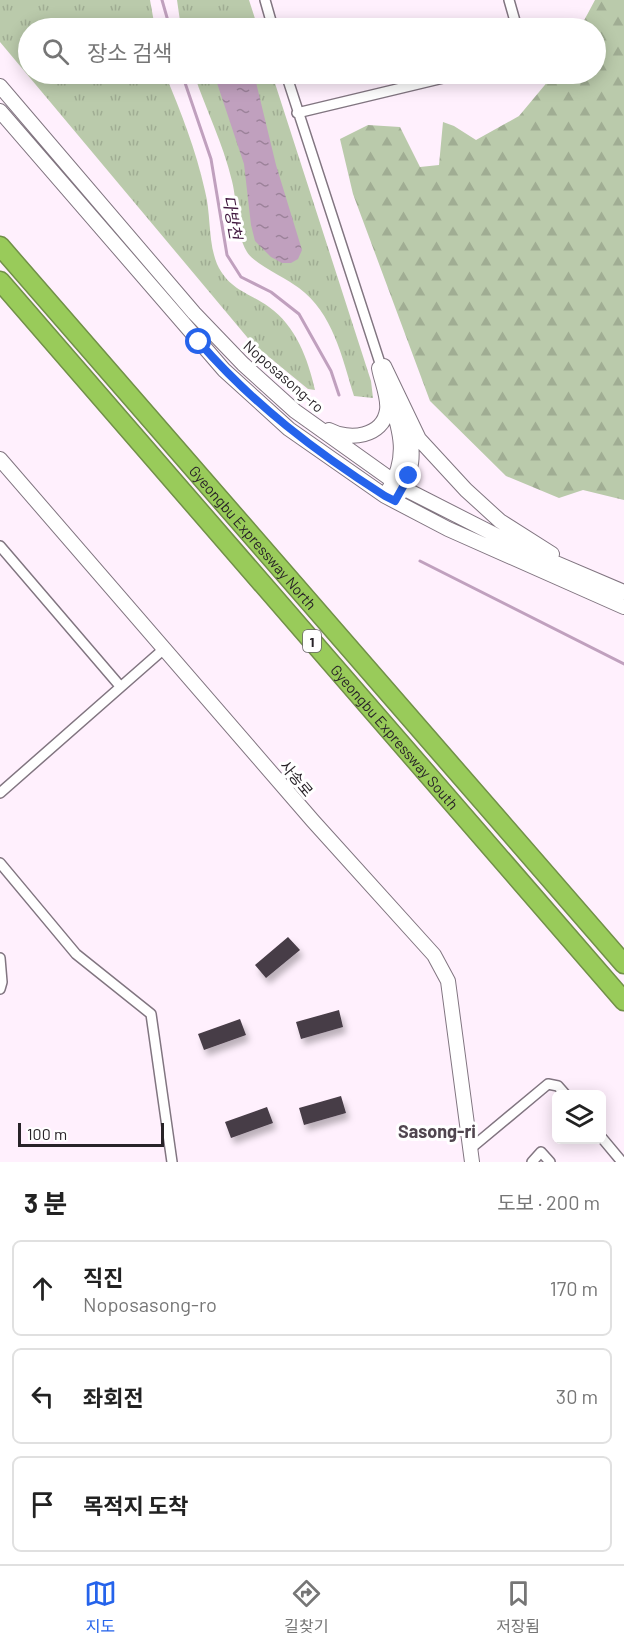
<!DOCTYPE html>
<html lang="ko">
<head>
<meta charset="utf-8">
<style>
	:root { --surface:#fff; --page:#f6f6f6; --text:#222; --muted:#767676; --line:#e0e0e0; --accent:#2563eb }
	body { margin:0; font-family:Barlow,"Noto Sans KR",sans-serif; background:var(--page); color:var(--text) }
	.controls { position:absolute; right:18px; bottom:18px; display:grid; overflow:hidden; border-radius:9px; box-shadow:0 3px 15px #0003 }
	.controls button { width:54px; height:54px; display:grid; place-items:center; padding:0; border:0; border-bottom:2px solid var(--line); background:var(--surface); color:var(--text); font:30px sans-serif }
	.scale { position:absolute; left:18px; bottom:15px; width:146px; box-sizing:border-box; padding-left:6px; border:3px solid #282328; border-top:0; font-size:16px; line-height:21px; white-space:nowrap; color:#282328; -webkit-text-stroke:4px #fff; paint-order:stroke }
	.stop { position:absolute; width:18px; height:18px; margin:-14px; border:4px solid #2563eb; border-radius:50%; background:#fff }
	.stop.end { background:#2563eb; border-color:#fff; box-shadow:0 2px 6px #0008 }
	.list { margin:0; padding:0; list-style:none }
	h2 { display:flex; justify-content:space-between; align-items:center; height:78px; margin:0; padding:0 24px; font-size:26px }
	h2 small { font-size:20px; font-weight:400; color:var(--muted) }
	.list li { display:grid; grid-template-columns:39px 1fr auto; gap:18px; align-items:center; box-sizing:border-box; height:96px; margin:0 12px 12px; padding:0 12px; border:2px solid var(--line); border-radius:9px }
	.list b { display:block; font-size:22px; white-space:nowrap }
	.list p { margin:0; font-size:20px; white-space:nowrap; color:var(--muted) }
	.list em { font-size:20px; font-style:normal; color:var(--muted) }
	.icon { flex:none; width:33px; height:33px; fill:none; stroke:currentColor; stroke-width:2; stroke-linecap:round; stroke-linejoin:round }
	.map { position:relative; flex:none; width:624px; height:1162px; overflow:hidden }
	.search { position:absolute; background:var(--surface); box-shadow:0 3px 15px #0003; left:18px; right:18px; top:18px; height:66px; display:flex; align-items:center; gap:15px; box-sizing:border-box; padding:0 21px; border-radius:33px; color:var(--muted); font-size:22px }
	.sheet { height:402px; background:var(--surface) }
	nav { display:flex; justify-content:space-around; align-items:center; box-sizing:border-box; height:84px; border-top:2px solid var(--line); background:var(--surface); font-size:16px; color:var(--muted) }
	nav a { display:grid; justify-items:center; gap:3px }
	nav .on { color:var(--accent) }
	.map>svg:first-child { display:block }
	.grass { fill:url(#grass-tufts) }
	.forest { fill:url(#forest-firs) }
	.water { fill:url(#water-ripples) }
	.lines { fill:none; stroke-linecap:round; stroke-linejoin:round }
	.stream { stroke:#c0a0be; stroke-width:3 }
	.building { fill:#473c46; filter:url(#shadow) }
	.minor-casing { stroke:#817580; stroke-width:12 }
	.secondary-casing { stroke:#817580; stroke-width:16 }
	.motorway-casing { stroke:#719048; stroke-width:21 }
	.minor { stroke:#fff; stroke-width:9 }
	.secondary { stroke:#fff; stroke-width:14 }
	.motorway { stroke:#99cb5a; stroke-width:18 }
	.route { stroke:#2563eb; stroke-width:8 }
	.labels { text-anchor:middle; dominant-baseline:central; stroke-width:6; stroke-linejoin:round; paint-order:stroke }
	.shield { fill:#fff; stroke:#686568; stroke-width:1.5 }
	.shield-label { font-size:14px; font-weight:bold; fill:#282328 }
	.street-label { font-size:15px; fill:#282328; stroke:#fff }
	.water-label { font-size:16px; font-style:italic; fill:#3f163e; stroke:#fff }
	.quarter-label { font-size:18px; font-weight:bold; fill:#50454f; stroke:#fff }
</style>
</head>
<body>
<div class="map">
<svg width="624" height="1162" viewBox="0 0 624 1162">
	<defs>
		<pattern id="grass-tufts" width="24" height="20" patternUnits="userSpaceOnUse" patternTransform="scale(1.5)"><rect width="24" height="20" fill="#bacaab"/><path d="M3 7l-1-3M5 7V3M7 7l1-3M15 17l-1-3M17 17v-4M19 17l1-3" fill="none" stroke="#a0ad93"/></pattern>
		<pattern id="forest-firs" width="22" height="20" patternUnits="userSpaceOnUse" patternTransform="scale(1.5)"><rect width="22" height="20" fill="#bacaab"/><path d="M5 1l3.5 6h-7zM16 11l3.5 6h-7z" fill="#a0ad93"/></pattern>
		<pattern id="water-ripples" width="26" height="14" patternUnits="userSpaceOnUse" patternTransform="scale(1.5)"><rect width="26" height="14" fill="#c0a0be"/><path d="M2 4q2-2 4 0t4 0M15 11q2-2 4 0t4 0" fill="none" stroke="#9c829a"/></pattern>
		<filter id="shadow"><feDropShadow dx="3.5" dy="6" stdDeviation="3" flood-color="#0004"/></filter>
	</defs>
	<rect width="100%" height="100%" fill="#fff0fd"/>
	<path class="grass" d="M 0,0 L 150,0 L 155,28 L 28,28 L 28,74 L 165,74 C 181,112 196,150 205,191 C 211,214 208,242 217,264 C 229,290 248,292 269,307 C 296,326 308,359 315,390 L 308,389 L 252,343 L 0,42 Z
		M 177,0 L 249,0 L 258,28 L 181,28 Z
		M 194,74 L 272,74 L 371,381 L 373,398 L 354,396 C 342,357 333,313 299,288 C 286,278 254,264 247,252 C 234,229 238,205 232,181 C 223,143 206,110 194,74 Z"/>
	<path class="forest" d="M 595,0 L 624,0 L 624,500 L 583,490 L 559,498 L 506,476 L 430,401 L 353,194 L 340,139 L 368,125 L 400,127 L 420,167 L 439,165 L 443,122 L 454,126 L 476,140 L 519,116 L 554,74 L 596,74 L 596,28 L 580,28 Z"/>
	<path class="water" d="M 214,74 L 254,74 L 276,165 L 302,250 L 298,259 L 291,263 L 282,263 L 271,257 L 255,241 L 251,225 L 244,164 Z"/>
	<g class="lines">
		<path class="stream" d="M 162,0 L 170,28
			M 182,74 L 211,159 L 227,255 L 241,277 L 271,292 L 299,314 L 331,371 L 339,395
			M 420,561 L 624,664"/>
	</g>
	<path class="building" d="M 288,937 L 300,950 L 266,978 L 255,965 Z
		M 339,1010 L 343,1027 L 301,1039 L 296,1022 Z
		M 240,1019 L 246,1035 L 204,1050 L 198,1034 Z
		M 341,1096 L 346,1113 L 304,1125 L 299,1108 Z
		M 267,1107 L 273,1123 L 231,1138 L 225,1122 Z"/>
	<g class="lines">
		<defs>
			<path id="minor" d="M 265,0 L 273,28
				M 509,0 L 517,28
				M 286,74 L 379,360
				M 297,113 L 460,74
				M 0,546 L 120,686
				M 0,793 L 165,648
				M 0,863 L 76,954 L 151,1014 L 172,1162
				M 0,958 L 2,982 L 0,989
				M 602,1138 L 622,1162
				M 470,1149 L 548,1084 L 558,1086 L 565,1094
				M 532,1162 L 541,1152 L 550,1162"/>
			<path id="secondary" d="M 0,86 L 194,313 L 243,364 L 295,411 L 403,488 L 523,549 L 624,592
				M 0,111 L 224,370 L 289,429 L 385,496 L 448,529 L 624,607
				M 384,366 L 419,439 L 466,490 L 500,521 L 552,554
				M 329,430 C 349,441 383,437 387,410 C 389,398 381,380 379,368
				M 0,459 L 313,821 L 434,955 L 448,981 L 472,1162
				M 389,489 C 408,458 401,432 390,399
				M 399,495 C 413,470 414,456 409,428"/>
			<g id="motorway">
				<path id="s1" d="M 0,246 L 624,964"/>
				<path id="s2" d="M 0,281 L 624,1001"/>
			</g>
		</defs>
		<use href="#minor" class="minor-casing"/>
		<use href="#secondary" class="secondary-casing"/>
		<use href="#motorway" class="motorway-casing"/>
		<use href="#minor" class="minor"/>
		<use href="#secondary" class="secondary"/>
		<use href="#motorway" class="motorway"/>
	</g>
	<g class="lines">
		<path class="route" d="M 199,342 C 253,404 316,452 385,496 L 395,501 L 409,476"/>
	</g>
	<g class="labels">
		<rect class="shield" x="303" y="630" width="18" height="22" rx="4.5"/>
		<g class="shield-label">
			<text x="312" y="641">1</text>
		</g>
		<g class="street-label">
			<text transform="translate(284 376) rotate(41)">Noposasong-ro</text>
			<text stroke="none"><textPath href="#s1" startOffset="386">Gyeongbu Expressway North</textPath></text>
			<text stroke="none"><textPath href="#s2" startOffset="603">Gyeongbu Expressway South</textPath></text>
			<text transform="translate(297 778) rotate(50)">사송로</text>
		</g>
		<g class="water-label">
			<text transform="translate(233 217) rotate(80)">다방천</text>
		</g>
		<g class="quarter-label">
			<text x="437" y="1131">Sasong-ri</text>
		</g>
	</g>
</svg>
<div class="controls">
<button><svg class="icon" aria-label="layers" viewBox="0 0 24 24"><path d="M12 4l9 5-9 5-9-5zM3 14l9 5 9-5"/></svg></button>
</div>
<div class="scale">100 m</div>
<div class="stop" style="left:199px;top:342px"></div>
<div class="stop end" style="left:409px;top:476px"></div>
<div class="search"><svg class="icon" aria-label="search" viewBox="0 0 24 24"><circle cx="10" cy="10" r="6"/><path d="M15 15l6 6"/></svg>장소 검색</div>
</div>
<section class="sheet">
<h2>3 분<small>도보 · 200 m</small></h2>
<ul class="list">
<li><svg class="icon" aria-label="ahead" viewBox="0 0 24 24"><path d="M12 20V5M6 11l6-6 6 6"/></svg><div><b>직진</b><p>Noposasong-ro</p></div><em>170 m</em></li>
<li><svg class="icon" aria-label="left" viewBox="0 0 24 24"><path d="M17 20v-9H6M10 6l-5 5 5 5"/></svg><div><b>좌회전</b></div><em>30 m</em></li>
<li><svg class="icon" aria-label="arrive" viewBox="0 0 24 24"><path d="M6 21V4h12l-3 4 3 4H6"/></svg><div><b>목적지 도착</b></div></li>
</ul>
</section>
<nav>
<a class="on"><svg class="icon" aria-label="map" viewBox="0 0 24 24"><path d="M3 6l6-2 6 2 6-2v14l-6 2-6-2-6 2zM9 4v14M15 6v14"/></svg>지도</a>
<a><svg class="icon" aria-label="directions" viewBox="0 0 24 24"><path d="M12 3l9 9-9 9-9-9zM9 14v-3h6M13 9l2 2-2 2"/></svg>길찾기</a>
<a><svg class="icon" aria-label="saved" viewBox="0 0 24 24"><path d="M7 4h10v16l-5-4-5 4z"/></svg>저장됨</a>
</nav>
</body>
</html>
